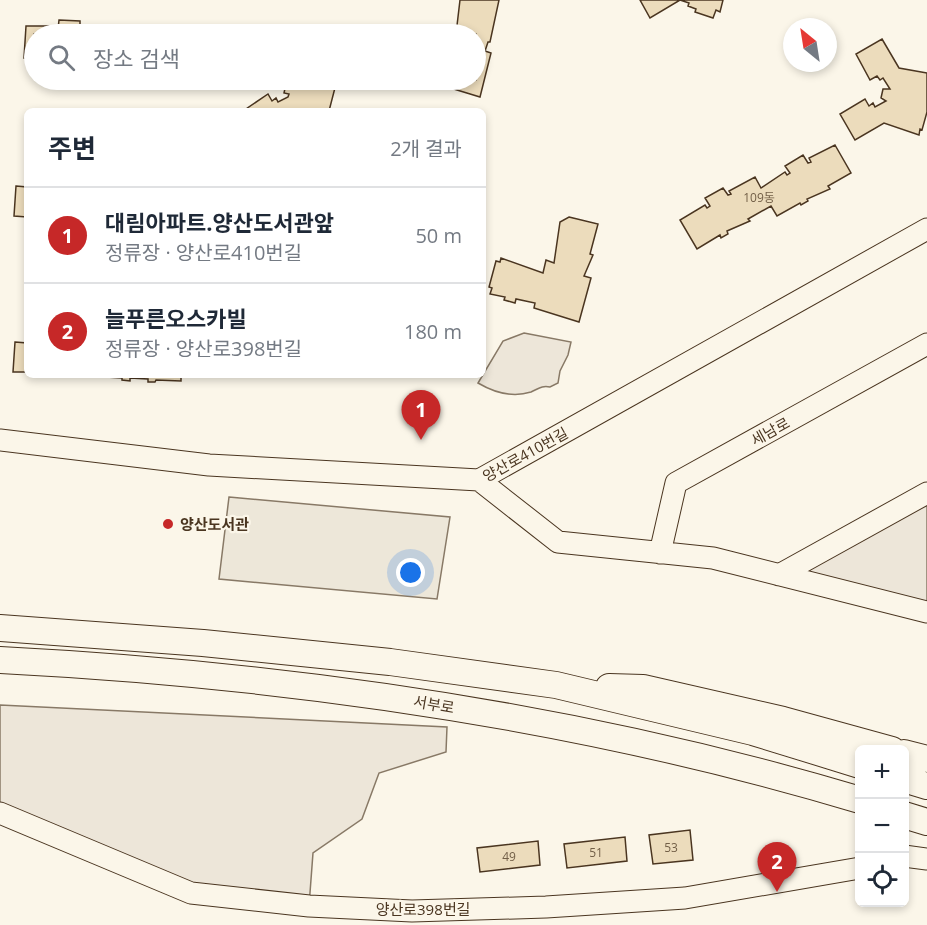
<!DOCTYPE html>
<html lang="ko">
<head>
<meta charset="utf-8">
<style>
	:root { --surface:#fff; --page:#f6f6f7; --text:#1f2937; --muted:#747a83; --line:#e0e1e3; --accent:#c62828 }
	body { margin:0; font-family:"Open Sans","Noto Sans KR",sans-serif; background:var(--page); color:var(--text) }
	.controls { position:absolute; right:18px; bottom:18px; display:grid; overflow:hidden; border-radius:9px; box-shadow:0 3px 9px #0003 }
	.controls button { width:54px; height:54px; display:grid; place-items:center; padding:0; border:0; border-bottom:2px solid var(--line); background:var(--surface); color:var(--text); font:30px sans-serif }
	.compass { position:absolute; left:783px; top:18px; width:54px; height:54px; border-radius:50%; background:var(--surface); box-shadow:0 3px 9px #0003; rotate:330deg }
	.you { position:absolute; left:411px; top:573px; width:21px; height:21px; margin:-15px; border:4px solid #fff; border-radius:50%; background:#1a73e8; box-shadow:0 0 0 9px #1a73e833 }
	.badge { display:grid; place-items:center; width:39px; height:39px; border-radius:50%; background:var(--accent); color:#fff; font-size:20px; font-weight:700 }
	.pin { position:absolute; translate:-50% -50px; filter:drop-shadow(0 2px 3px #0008) }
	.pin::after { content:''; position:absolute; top:32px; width:21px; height:18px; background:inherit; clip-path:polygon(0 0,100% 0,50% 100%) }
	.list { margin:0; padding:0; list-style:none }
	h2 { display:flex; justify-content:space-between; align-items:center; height:78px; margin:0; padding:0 24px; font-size:26px }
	h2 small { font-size:20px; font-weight:400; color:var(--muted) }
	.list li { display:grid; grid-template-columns:39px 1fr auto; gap:18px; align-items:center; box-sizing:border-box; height:96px; padding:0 24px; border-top:2px solid var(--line) }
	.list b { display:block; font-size:22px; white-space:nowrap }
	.list p { margin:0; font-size:20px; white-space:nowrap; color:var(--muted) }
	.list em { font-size:20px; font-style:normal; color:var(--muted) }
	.icon { flex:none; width:33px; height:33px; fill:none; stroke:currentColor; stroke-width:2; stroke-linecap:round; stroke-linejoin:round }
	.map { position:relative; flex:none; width:927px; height:925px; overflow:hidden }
	.search { position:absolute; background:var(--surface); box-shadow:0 3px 9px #0003; left:24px; top:24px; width:462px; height:66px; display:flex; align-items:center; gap:15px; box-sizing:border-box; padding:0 21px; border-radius:33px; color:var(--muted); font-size:22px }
	.panel { position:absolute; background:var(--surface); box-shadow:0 3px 9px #0003; left:24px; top:108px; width:462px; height:270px; border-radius:9px }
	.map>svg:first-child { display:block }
	.green { fill:#ede6d9; stroke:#887966; stroke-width:1.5 }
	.parking { fill:#ede7d9; stroke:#887966; stroke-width:1.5 }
	.building { fill:#ecdcbc; stroke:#4a3520; stroke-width:1.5 }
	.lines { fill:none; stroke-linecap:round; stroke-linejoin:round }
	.minor-casing { stroke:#4a3520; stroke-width:23 }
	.major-casing { stroke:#4a3520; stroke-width:28 }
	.minor { stroke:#fbf6e9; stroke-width:21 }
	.major { stroke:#fbf6e9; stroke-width:26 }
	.poi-dot { fill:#c62828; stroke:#fbf6e9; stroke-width:2 }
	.labels { text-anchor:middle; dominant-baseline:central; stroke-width:4.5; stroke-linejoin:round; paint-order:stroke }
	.number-label { font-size:12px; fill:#725f47 }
	.street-label { font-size:15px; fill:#4a3520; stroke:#fbf6e9 }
	.poi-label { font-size:15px; font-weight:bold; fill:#4a3520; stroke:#fbf6e9; text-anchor:start }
</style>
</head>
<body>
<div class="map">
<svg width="927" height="925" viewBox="0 0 927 925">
	<rect width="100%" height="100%" fill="#fbf6e9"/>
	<path class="green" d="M 524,333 L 571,342 L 568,355 L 560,371 L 558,383 L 550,387 C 542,385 538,389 531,392 C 512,398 495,393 478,383 L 503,341 Z
		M 927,493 L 927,612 L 779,575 Z
		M 0,705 L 447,727 L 446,752 L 379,773 L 362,819 L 313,853 L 309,906 L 191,893 L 0,813 Z"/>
	<path class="parking" d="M 229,497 L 450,517 L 437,599 L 219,579 Z"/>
	<path class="building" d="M 460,0 L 499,0 L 490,42 L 488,42 L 485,51 L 491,53 L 480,97 L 434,83 L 435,80 L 476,80 L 476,34 L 456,34 Z
		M 640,0 L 723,0 L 720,12 L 716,10 L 713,18 L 695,12 L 696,9 L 688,6 L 689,3 L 680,0 L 650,18 Z
		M 59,20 L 80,21 L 80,30 L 83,27 L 96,28 L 141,30 L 143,33 L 144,25 L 165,26 L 165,34 L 34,34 L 34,58 L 24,58 L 26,26 L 55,26 L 58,29 Z
		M 882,39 L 899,68 L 927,73 L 927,112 L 922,130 L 920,129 L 919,135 L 884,123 L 855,140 L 840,114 L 865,99 L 869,106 L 873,103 L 875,107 L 886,101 L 881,98 L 883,89 L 890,89 L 883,78 L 880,80 L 877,76 L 870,80 L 856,54 Z
		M 290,80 L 337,80 L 329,111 L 243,111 L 268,94 L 272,101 L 276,98 L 278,102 L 288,97 L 289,94 L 284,93 L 286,84 L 292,84 Z
		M 835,145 L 851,173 L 828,186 L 830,189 L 807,199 L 808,201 L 801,205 L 800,203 L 777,216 L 771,206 L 748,219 L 750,221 L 727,231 L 728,234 L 721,238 L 720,235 L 697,249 L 680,220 L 705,205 L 707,208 L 710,206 L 705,198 L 723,188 L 728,195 L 731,194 L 729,191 L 755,177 L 761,188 L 785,172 L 787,175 L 790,173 L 785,166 L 803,155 L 808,163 L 811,162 L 809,158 Z
		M 16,186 L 27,187 L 27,217 L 14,216 Z
		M 569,217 L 598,224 L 590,254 L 593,255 L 584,276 L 591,278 L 579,322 L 534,308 L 535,303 L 516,299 L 515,303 L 504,300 L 505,297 L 490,294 L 492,288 L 489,287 L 496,261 L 500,262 L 501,258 L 543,273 L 546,260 L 554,263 L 560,222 Z
		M 15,342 L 27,343 L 27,372 L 13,372 Z
		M 73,375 L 181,375 L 181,381 L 156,380 L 155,382 L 148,382 L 148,379 L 130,378 L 130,381 L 122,380 L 122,378 Z
		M 690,830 L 693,860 L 653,864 L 649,835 Z
		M 625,837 L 627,861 L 567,868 L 564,844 Z
		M 538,841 L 540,865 L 480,872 L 477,848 Z"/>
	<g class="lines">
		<defs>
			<path id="minor" d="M 0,440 L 209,465 L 479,480 L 927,229
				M 479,480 L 558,542 L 713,558 L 927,612
				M 660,553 L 676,483 L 927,344
				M 779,575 L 927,493
				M 0,813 L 191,893 L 309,906 L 412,911 L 546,907 L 685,898 L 860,868
				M 904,856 L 927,859"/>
			<path id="major" d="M 0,628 L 203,643 L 390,662 L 556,685 L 753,732 L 860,765
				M 0,660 C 291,675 580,716 860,800
				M 609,687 L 643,688 L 783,720 L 892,750
				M 904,753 L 927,759
				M 904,779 L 927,786
				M 904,815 L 927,822"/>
		</defs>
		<use href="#minor" class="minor-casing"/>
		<use href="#major" class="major-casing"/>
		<use href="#minor" class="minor"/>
		<use href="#major" class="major"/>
	</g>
	<circle class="poi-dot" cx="168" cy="524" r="6"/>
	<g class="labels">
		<g class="number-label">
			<text x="759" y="197">109동</text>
			<text x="671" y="847">53</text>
			<text x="596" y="852">51</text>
			<text x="509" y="856">49</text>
		</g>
		<g class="street-label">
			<text transform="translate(770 431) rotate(-29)">세남로</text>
			<text transform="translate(525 454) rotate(-29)">양산로410번길</text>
			<text transform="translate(434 704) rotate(10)">서부로</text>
			<text x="423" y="909">양산로398번길</text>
		</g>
		<g class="poi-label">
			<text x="180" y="524">양산도서관</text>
		</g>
	</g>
</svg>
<div class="controls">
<button>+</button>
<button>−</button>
<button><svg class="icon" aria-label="locate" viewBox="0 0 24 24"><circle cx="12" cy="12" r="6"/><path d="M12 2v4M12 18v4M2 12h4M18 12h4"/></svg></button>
</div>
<svg class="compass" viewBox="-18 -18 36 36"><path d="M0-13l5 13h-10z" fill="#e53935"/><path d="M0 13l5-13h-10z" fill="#747a83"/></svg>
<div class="you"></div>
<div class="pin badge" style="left:421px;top:440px">1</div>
<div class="pin badge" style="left:777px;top:892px">2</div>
<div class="search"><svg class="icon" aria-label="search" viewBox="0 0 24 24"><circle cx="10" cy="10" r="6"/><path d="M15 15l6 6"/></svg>장소 검색</div>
<section class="panel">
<h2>주변<small>2개 결과</small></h2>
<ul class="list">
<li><span class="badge">1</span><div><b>대림아파트.양산도서관앞</b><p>정류장 · 양산로410번길</p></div><em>50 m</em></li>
<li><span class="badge">2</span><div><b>늘푸른오스카빌</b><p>정류장 · 양산로398번길</p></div><em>180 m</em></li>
</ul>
</section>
</div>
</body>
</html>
